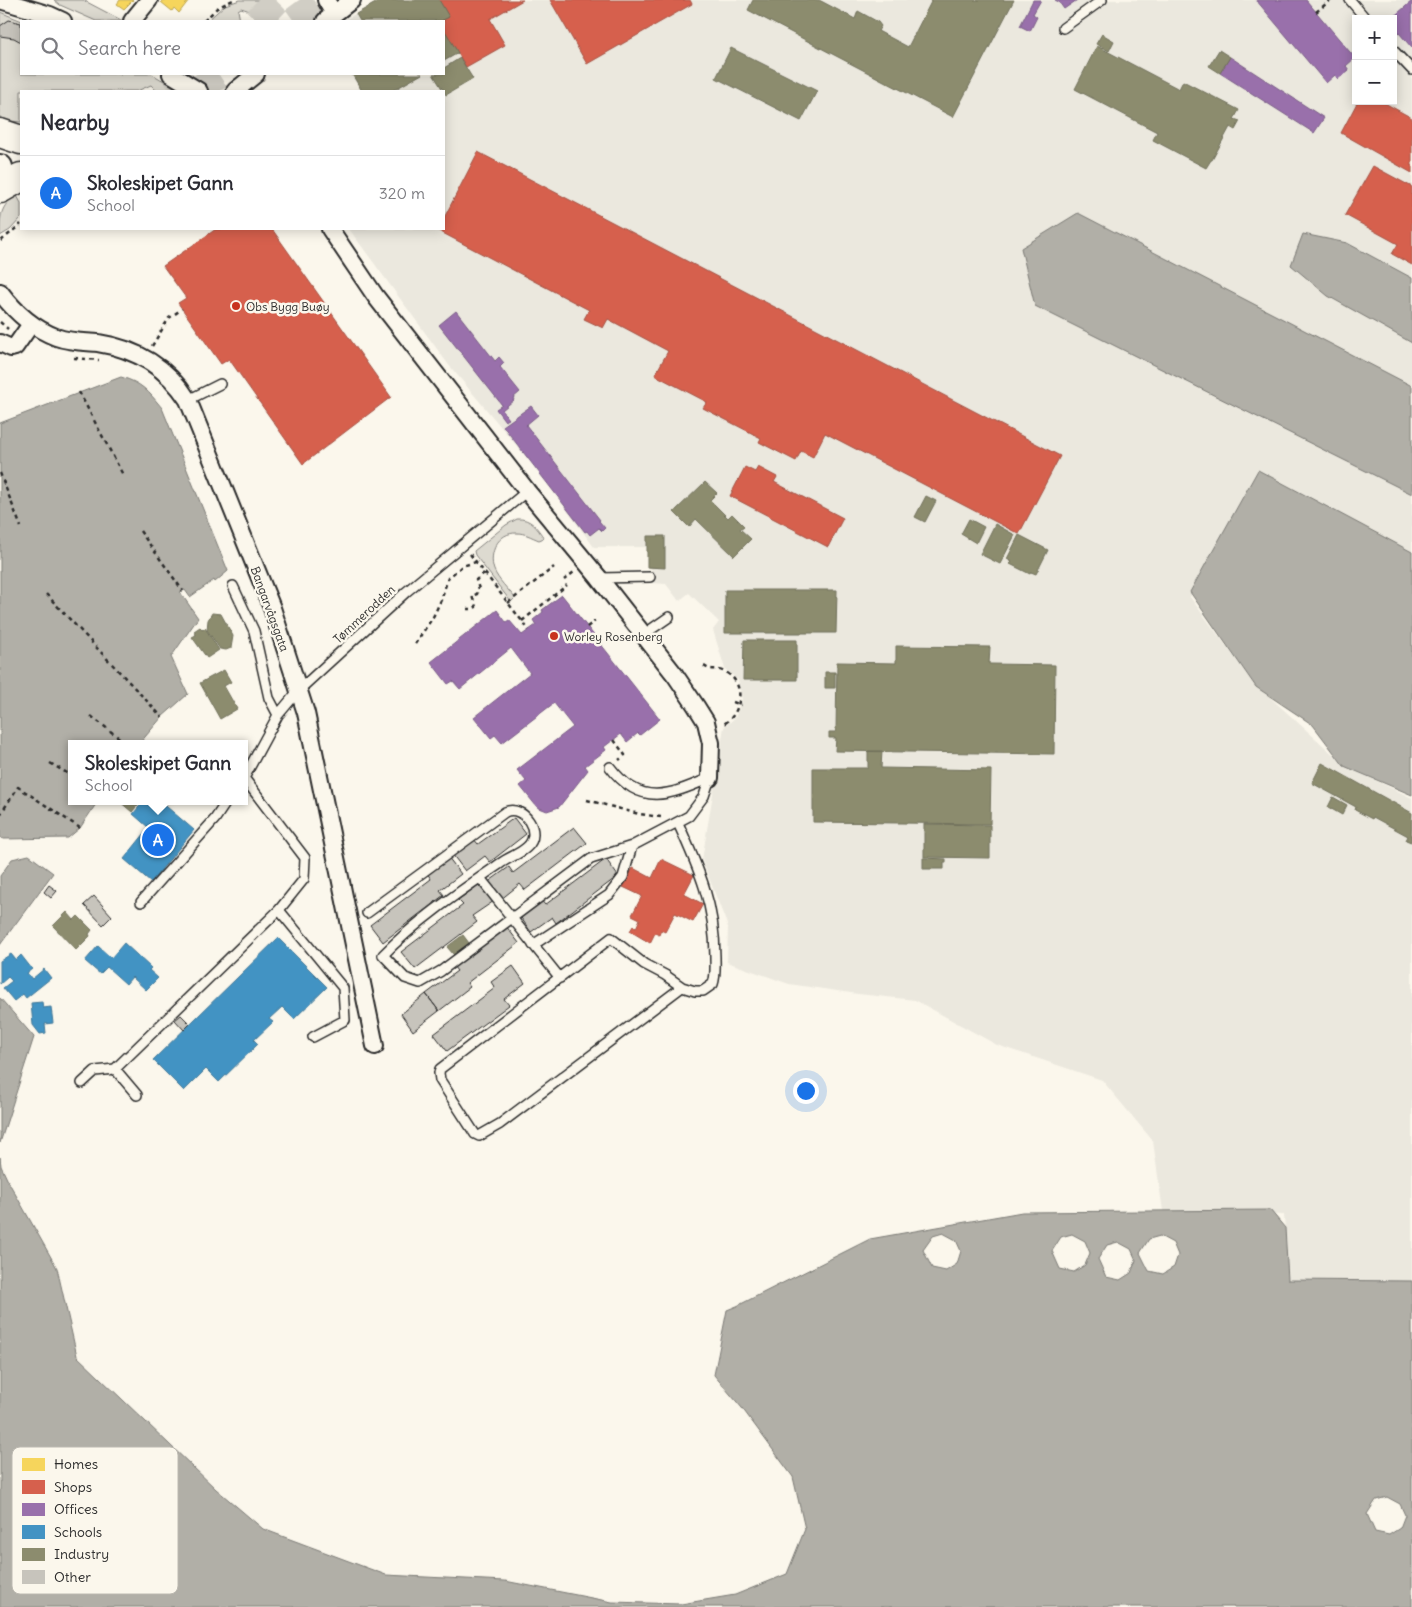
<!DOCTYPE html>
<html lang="en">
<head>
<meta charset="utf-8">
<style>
	:root { --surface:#fff; --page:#f7f7f7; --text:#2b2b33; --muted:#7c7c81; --line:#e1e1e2; --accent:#1a73e8 }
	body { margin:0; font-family:Delius,sans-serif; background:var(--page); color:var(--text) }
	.controls { position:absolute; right:15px; top:15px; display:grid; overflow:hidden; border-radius:0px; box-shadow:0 2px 12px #0003 }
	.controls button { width:45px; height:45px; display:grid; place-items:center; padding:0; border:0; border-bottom:1px solid var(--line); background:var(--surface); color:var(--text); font:25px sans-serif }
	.you { position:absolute; left:805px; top:1090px; width:18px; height:18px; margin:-12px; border:4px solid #fff; border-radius:50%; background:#1a73e8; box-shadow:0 0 0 8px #1a73e833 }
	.badge { display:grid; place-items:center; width:32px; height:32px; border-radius:50%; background:var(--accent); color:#fff; font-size:16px; font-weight:700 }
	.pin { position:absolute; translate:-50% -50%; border:2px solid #fff; box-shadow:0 1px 5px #0006 }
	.popup { position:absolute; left:68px; top:740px; width:180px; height:65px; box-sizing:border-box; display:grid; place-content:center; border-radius:0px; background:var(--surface); filter:drop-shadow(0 1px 4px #0005); font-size:16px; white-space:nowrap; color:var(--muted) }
	.popup b { font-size:19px; color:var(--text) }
	.popup::after { content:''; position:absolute; left:50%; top:100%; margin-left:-10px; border:10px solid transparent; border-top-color:var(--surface) }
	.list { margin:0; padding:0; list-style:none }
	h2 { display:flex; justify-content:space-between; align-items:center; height:65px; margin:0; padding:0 20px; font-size:21px }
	h2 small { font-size:16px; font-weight:400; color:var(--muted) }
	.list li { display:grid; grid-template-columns:32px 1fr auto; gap:15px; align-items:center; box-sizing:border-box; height:75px; padding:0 20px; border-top:1px solid var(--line) }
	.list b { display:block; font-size:19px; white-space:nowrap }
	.list p { margin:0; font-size:16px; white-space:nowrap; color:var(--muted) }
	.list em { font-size:16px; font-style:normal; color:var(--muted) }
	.icon { flex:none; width:28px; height:28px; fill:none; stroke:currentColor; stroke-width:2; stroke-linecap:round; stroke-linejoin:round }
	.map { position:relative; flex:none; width:1412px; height:1607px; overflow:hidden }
	.search { position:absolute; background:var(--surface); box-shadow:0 2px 12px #0003; left:20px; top:20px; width:425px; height:55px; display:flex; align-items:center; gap:12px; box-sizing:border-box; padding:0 18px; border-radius:0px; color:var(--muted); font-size:19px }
	.panel { position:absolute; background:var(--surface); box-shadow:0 2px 12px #0003; left:20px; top:90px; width:425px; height:140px; border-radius:0px }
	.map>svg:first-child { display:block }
	.built { fill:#ebe8de; fill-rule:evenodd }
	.green { fill:#dddad0; stroke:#84827e }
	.water { fill:#b1afa7; stroke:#7b7a75; fill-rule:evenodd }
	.homes { fill:#f6d55c; stroke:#b9a24d }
	.shops { fill:#d6604d; stroke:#a35043 }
	.offices { fill:#9970ab; stroke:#785b85 }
	.schools { fill:#4393c3; stroke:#3c7495 }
	.industry { fill:#8c8c6e; stroke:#6f6f5a }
	.building { fill:#c7c4bc; stroke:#2b2b2b }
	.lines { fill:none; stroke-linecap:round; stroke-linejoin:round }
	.highway-tunnel { stroke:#d1cec5; stroke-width:28; stroke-dasharray:28 14; stroke-linecap:butt }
	.lane-casing { stroke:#2b2b2b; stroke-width:12 }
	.street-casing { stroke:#2b2b2b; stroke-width:20 }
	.secondary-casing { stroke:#2b2b2b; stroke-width:28 }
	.highway-casing { stroke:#2b2b2b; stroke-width:31 }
	.path { stroke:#2b2b2b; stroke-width:2.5; stroke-dasharray:4 4; stroke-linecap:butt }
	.lane { stroke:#fbf7ec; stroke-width:9 }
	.street { stroke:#fbf7ec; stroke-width:16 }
	.secondary { stroke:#fbf7ec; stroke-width:24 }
	.highway { stroke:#fbf7ec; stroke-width:28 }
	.poi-dot { fill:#c8321e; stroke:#fbf7ec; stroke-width:2 }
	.labels { text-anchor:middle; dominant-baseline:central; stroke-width:5; stroke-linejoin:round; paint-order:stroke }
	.poi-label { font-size:12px; fill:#2b2b2b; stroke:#fbf7ec; text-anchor:start }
	.street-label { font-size:12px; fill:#2b2b2b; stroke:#fbf7ec }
	.key { fill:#fbf7ec; stroke:#bdbab2; stroke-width:1 }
	.key-label { font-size:14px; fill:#2b2b2b }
</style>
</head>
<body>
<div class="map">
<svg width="1412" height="1607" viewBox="0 0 1412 1607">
	<rect width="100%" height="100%" fill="#fbf7ec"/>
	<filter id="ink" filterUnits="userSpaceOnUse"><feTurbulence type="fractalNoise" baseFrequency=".02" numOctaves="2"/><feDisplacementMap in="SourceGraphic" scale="10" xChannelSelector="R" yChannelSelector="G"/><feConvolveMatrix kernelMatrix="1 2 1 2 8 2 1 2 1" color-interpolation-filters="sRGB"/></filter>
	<g filter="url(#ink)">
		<path class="built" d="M 380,0 L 1412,0 L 1412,553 L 1262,475 L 1190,597 L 1253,682 L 1346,766 L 1412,798 L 1412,1281 L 1288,1280 L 1284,1215 L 1163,1211 L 1153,1141 L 1102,1080 L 997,1045 L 915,1000 L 858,994 L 789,984 L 727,962 L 728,927 L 702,860 L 724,727 L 735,718 L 742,699 L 738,680 L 725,669 L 713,630 L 719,622 L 689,593 L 679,601 L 666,584 L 651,583 L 651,568 L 647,567 L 647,547 L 594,547 L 538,471 L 448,364 L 349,229 L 444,229 L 444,91 L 361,91 L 351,74 L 444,74 L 444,21 L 343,21 ZM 1356,19 L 1393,19 L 1393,101 L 1356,101 Z"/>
		<path class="green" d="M 54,0 L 83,0 L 123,21 L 96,21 L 60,5 Z
			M 240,0 L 270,0 L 268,10 C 259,15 250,11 241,8 L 238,10 L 240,21 L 207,21 L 225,5 Z
			M 0,12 L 22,21 L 21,74 L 152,74 L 181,91 L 157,91 L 151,85 L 137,91 L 21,91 L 21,122 L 0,120 Z
			M 16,194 L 21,203 L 21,218 L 10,230 L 0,236 C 0,215 0,208 16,194 Z
			M 517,519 C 531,518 537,528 544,538 L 539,540 C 531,537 525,533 517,533 C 498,532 488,553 494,570 C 498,580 508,589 515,598 L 511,602 L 475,555 L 474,551 L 506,525 Z"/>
		<path class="water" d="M 1078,213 L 1412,386 L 1412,494 L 1035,306 L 1021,248 Z
			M 1303,234 L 1347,243 L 1412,278 L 1412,343 L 1328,296 L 1291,265 Z
			M 121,377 C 142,383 148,391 162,408 L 228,571 L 215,582 L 214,580 L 190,597 L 185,590 L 180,592 L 198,618 L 171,657 L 188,694 L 162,717 L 139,744 L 72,744 L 72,801 L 98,801 L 80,828 L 68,838 L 3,839 L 0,837 L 0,423 Z
			M 1258,470 L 1412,552 L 1412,795 L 1344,766 L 1313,725 L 1256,687 L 1190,592 Z
			M 29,855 L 53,873 L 0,945 L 0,876 L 12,859 Z
			M 0,998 L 34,1037 L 0,1143 Z
			M 0,1157 L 1,1166 L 8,1181 L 57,1268 L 77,1356 L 216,1489 L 263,1529 L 386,1575 L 505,1581 L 612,1602 L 681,1604 L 735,1595 L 787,1574 L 805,1529 L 793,1477 L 742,1408 L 714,1375 L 727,1310 L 737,1306 L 870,1239 L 1022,1212 L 1270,1210 L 1285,1228 L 1288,1280 L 1412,1281 L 1412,1607 L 0,1607 ZM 943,1233 L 956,1240 L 961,1251 L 957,1264 L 946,1271 L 932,1268 L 923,1250 L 933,1236 ZM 1072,1234 L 1085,1241 L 1090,1253 L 1085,1265 L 1074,1272 L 1060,1269 L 1052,1251 L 1061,1237 ZM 1160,1236 L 1173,1243 L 1178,1255 L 1174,1267 L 1163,1274 L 1149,1271 L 1140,1253 L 1149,1239 ZM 1118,1242 L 1131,1249 L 1136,1260 L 1131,1273 L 1120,1280 L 1106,1277 L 1098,1259 L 1107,1245 ZM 1387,1497 L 1400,1504 L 1405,1515 L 1400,1528 L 1389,1535 L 1375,1532 L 1367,1514 L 1376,1500 Z"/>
		<path class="homes" d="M 120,0 L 133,0 L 124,9 L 117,4 Z
			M 163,0 L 189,0 L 179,13 L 174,8 L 172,11 L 161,2 Z"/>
		<path class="shops" d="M 439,0 L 523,0 L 490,19 L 505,45 L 466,67 L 444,29 L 444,21 L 441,21 L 449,17 Z
			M 550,0 L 690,0 L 692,4 L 587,64 Z
			M 1358,101 L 1381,101 L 1412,118 L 1412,173 L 1341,133 Z
			M 478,152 L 1060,456 L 1019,534 L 825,433 L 813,457 L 801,451 L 796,461 L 759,442 L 761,438 L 703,408 L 707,402 L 655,375 L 668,351 L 608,319 L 603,328 L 584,319 L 589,310 L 437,230 L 438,229 L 444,229 L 444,218 Z
			M 1373,166 L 1412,187 L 1412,265 L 1392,254 L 1398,244 L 1345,215 Z
			M 216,229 L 272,229 L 391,397 L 303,464 L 229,359 L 221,364 L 178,303 L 186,298 L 163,266 Z
			M 745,467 L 755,472 L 758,467 L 777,477 L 774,482 L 843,518 L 828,547 L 730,496 Z
			M 661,859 L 694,875 L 684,894 L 703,904 L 693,922 L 675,913 L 665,932 L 661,930 L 659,935 L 655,933 L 650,943 L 630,931 L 633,926 L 636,928 L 640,919 L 632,915 L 642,896 L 623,887 L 633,868 L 652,878 Z"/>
		<path class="offices" d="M 1033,0 L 1041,0 L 1033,14 L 1037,17 L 1030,31 L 1020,26 Z
			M 1055,0 L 1077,0 L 1064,9 L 1059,2 Z
			M 1256,0 L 1306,0 L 1355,58 L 1346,66 L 1349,70 L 1338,79 L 1335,75 L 1326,83 Z
			M 1412,1 L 1412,48 L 1393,26 L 1393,19 L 1391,19 Z
			M 1230,57 L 1324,118 L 1314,133 L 1220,73 Z
			M 456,311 L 495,361 L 499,357 L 504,363 L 500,367 L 520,392 L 513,398 L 514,400 L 502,410 L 509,419 L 505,421 L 496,409 L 502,405 L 439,325 Z
			M 531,406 L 538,415 L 526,425 L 600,520 L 599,521 L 605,528 L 602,531 L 599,528 L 590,535 L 587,531 L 585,532 L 503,426 Z
			M 562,595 L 660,719 L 640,735 L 638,733 L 627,742 L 621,734 L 604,747 L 606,750 L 585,766 L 588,770 L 559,807 L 547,811 L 537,807 L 520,786 L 526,781 L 517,770 L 573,727 L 554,703 L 502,743 L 495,735 L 491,738 L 474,717 L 530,673 L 511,648 L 460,689 L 453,681 L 448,684 L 431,662 L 497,610 L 506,622 L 509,620 L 522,635 L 536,625 L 533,620 L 543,612 L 542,610 Z"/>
		<path class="schools" d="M 144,801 L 160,801 L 194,830 L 151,882 L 124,859 L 149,828 L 133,814 Z
			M 278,938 L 327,987 L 294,1019 L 282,1007 L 269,1019 L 273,1022 L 254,1040 L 258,1044 L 219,1082 L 206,1069 L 184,1091 L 153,1060 Z
			M 124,943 L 151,968 L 149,970 L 158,978 L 146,990 L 132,977 L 126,984 L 107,967 L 100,974 L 85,961 L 98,946 L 111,958 Z
			M 11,954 L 16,960 L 21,955 L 32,969 L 27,973 L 32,979 L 44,969 L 51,978 L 26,998 L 23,994 L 14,1001 L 3,988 L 12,981 L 8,977 L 0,984 L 0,961 Z
			M 42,1002 L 43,1008 L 51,1007 L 53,1023 L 45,1024 L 46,1033 L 40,1034 L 33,1025 L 31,1003 Z"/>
		<path class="industry" d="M 381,0 L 439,0 L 449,17 L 441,21 L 360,21 L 356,14 Z
			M 753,0 L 819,0 L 855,19 L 858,11 L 878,22 L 881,26 L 878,31 L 908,47 L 932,0 L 1014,0 L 953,117 L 748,10 Z
			M 444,29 L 458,53 L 444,61 Z
			M 1102,34 L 1114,41 L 1109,51 L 1096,44 Z
			M 1097,46 L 1179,89 L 1183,81 L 1239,110 L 1234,119 L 1240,121 L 1235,130 L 1230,127 L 1212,160 L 1211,160 L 1206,168 L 1153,140 L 1157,132 L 1075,89 Z
			M 731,48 L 817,91 L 801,121 L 716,78 Z
			M 1219,50 L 1230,57 L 1220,73 L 1209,66 Z
			M 460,58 L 473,79 L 446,95 L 433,74 L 444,74 L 444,68 Z
			M 352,74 L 422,74 L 392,91 L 362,91 Z
			M 705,482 L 717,493 L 710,500 L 728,518 L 732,514 L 744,526 L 740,529 L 751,539 L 734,556 L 696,519 L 689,527 L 674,512 Z
			M 926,496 L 936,501 L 925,522 L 915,517 Z
			M 969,519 L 984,527 L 976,543 L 961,534 Z
			M 995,524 L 1015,535 L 1000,564 L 980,554 Z
			M 1019,535 L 1048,550 L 1036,574 L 1031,572 L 1030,574 L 1010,564 L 1012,562 L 1007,559 Z
			M 647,536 L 665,536 L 665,568 L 647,567 Z
			M 725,590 L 837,590 L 836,633 L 725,633 Z
			M 212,613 L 221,614 L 233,636 L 231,648 L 226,650 L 220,649 L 207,630 L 208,620 Z
			M 200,627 L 203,630 L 205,628 L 219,650 L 207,658 L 192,637 L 196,635 L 194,631 Z
			M 744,640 L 797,640 L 797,680 L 743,680 Z
			M 896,646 L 990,647 L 989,664 L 1055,665 L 1054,754 L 835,751 L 836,738 L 829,738 L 829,732 L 836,732 L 837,662 L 896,663 Z
			M 224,670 L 231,682 L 224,686 L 237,709 L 220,719 L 200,683 Z
			M 825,672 L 835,672 L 835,688 L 825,688 Z
			M 868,751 L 882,751 L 881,768 L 991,770 L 990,824 L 813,822 L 813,768 L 868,768 Z
			M 1322,763 L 1412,813 L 1411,842 L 1406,840 L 1408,836 L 1373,817 L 1372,819 L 1355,810 L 1356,807 L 1312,783 Z
			M 1333,797 L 1347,805 L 1342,815 L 1328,807 Z
			M 119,801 L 141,801 L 132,812 Z
			M 924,824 L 990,825 L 990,858 L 924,857 Z
			M 923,858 L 946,859 L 946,863 L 944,863 L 944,869 L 923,869 Z
			M 67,912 L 74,920 L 78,916 L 92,930 L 89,934 L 90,936 L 76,950 L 53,926 Z
			M 463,935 L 469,943 L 454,955 L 447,947 Z"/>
		<path class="building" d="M 9,20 L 21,23 L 21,42 L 14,38 L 0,36 L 0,26 Z
			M 514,818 L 526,834 L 490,862 L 485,856 L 465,871 L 452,854 L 473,838 L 478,844 Z
			M 574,827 L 587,843 L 525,890 L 520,884 L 500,900 L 487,883 L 509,867 L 513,873 Z
			M 448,857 L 461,874 L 440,890 L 444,895 L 383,942 L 370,925 L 431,879 L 427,873 Z
			M 606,859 L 618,876 L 556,923 L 552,917 L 531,932 L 519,915 L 540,899 L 545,905 Z
			M 480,884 L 494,901 L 472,916 L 477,922 L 415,969 L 401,952 L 463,905 L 458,900 Z
			M 49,885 L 57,891 L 51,898 L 44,892 Z
			M 94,896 L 112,916 L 103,925 L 84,905 Z
			M 506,926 L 519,943 L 467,983 L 470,987 L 439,1011 L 426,994 L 457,971 L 453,966 Z
			M 513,966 L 525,983 L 504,999 L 509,1005 L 447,1051 L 434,1034 L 495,988 L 491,982 Z
			M 426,994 L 439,1011 L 413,1031 L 401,1014 Z
			M 181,1015 L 190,1024 L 184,1030 L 175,1020 Z"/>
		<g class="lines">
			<path class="highway-tunnel" d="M 257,21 L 277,0
				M 294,21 L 323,0
				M 170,91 L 195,74
				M 196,91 L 221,74"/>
			<defs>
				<path id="lane" d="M 1350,0 L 1366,19
					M 1063,28 L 1102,0
					M 1393,50 L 1412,70
					M 188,400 L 220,384
					M 600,578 L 650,577
					M 233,586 L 254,631 L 269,698 L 278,715
					M 643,635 L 669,617
					M 610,767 C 641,808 670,795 710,778
					M 244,778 L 278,715 L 299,690 L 406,592 L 527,491
					M 678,823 C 699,869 715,905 715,957 C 715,966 716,975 713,984 L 703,991 L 695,991 L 682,987 L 665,975 L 644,964 L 611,938 L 440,1069 L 439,1073 L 440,1080 L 475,1134 L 479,1136 L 500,1124 L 682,987
					M 480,878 L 560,978
					M 141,902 L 215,819 L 227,801
					M 279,910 L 343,988 L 345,1020 L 313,1037
					M 367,913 L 505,812 C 524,804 543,833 527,847 C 520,854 509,857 501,863 C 462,890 416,921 383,955 L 405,978 L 420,983 L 441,971 L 591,859 L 632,846 L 689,816 L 704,796 L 710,778
					M 533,945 L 609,895 L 623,877 L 632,846
					M 115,1069 L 137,1095
					M 82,1083 L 95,1071 L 115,1069 L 279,910 L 304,879 L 305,858 L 244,778"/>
				<path id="street" d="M 0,0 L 50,15 L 63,21
					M 326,0 L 334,14
					M 132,21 L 149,0
					M 325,21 L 352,0
					M 171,74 L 199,91
					M 235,91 L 256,74
					M 330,229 L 376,297 L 527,491 L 599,578 L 675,675 L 696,706 L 706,722 L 709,735 L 711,743 L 710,778
					M 0,292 C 15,312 32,328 56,337 C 69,342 84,342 98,343 C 137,349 167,367 188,400 L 272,608 L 306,713 L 375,1046
					M 0,343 L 11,348 L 15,347 L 31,324"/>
				<path id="secondary" d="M 0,167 L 2,181 L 0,188"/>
				<path id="highway" d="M 0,133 L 21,140
					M 0,189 L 21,177"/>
			</defs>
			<use href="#lane" class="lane-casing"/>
			<use href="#street" class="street-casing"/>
			<use href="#secondary" class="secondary-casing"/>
			<use href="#highway" class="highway-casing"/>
			<path class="path" d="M 1316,12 L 1331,0
				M 204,21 L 217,8 L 233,0
				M 1,241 L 21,224
				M 0,322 L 8,329
				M 152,346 L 169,318 L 182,309
				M 74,358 L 99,360
				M 79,392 L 123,475
				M 0,473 L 21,527
				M 140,531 L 183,591
				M 470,554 L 529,630
				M 564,580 L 574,572
				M 46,594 L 162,717
				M 508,603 L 554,567
				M 467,609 L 471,609 L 476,607 L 472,596 L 477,594 L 479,589 L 476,580 L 484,573
				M 522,621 L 567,585
				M 587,627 L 595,621
				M 415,644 L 433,617 L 441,600 L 448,578 L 462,566 L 476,562
				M 704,666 C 710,671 716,668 723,671 C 747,681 743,714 722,725
				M 733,702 L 741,705
				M 91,716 L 127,744
				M 614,740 L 625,755 L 619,760
				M 50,763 L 72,776
				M 587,800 L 639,814 L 661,817
				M 0,815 L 18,787 L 80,828"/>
			<use href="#lane" class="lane"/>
			<use href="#street" class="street"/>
			<use href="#secondary" class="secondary"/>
			<use href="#highway" class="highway"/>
		</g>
	</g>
	<g class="poi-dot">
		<circle cx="236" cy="306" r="5"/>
		<circle cx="554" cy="636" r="5"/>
	</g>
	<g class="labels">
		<g class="poi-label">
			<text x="246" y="306">Obs Bygg Buøy</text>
			<text x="564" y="636">Worley Rosenberg</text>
		</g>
		<g class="street-label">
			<text transform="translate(270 609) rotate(70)">Bangarvågsgata</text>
			<text transform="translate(364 614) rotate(-43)">Tømmerodden</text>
		</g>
	</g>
	<rect x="12" y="1447" width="166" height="147" rx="8" class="key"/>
	<rect x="22" y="1458" width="23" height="13" fill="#f6d55c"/>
	<rect x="22" y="1480" width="23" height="14" fill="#d6604d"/>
	<rect x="22" y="1503" width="23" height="13" fill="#9970ab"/>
	<rect x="22" y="1525" width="23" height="14" fill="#4393c3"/>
	<rect x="22" y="1548" width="23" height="13" fill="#8c8c6e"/>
	<rect x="22" y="1570" width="23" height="14" fill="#c7c4bc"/>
	<g class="key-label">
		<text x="54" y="1469">Homes</text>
		<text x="54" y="1492">Shops</text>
		<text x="54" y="1514">Offices</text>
		<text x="54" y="1537">Schools</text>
		<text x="54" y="1559">Industry</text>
		<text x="54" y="1582">Other</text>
	</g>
</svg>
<div class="controls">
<button>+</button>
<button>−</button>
</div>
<div class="you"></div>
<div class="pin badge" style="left:158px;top:840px">A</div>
<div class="popup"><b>Skoleskipet Gann</b>School</div>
<div class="search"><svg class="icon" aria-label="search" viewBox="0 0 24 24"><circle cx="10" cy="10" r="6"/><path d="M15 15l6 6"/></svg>Search here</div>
<section class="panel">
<h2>Nearby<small></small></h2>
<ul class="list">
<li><span class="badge">A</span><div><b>Skoleskipet Gann</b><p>School</p></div><em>320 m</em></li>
</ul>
</section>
</div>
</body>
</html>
